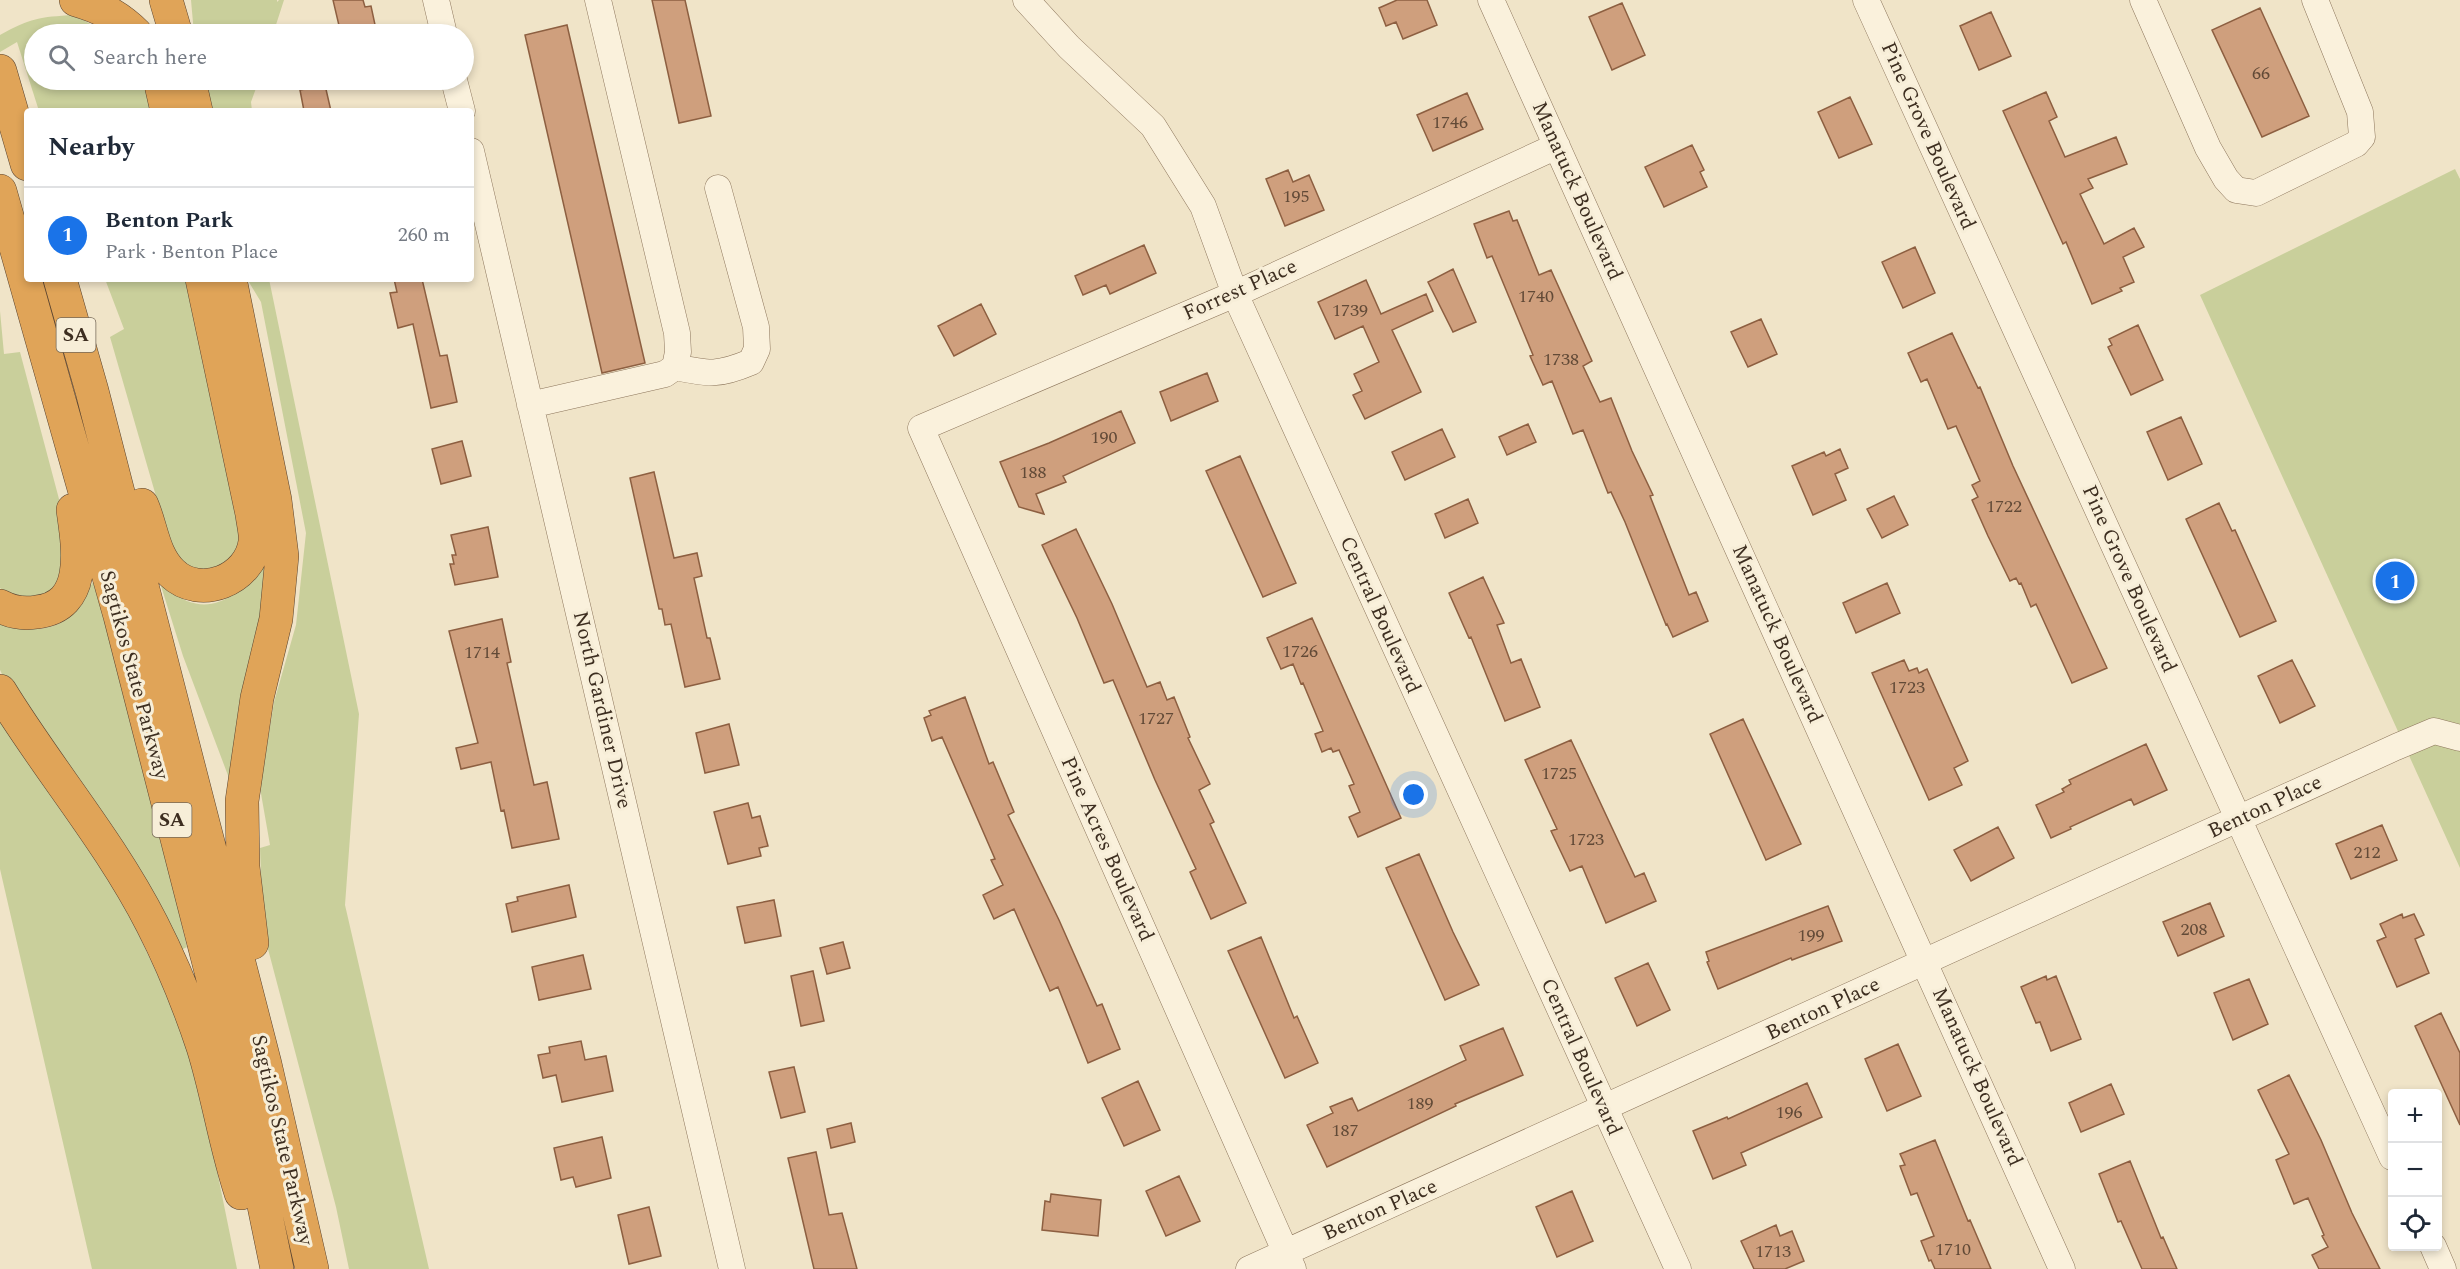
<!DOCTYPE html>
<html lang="en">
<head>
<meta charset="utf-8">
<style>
	:root { --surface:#fff; --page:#f6f6f7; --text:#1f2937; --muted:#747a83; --line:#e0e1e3; --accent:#1a73e8 }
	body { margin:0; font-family:Spectral,serif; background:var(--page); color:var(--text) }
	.controls { position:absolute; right:18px; bottom:18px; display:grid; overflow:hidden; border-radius:6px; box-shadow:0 3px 9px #0003 }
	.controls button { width:54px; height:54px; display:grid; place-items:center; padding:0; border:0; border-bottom:2px solid var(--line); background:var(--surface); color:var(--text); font:30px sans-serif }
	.you { position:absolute; left:1414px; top:795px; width:21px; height:21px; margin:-15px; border:4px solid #fff; border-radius:50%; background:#1a73e8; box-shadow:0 0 0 9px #1a73e833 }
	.badge { display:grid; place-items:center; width:39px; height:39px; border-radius:50%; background:var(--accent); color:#fff; font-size:20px; font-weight:700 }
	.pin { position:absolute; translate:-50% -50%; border:3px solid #fff; box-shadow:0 2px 6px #0006 }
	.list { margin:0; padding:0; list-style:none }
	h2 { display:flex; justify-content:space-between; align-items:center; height:78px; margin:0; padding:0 24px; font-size:26px }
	h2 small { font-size:20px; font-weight:400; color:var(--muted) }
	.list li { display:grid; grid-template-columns:39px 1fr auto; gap:18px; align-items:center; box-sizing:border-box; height:96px; padding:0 24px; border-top:2px solid var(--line) }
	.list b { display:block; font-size:22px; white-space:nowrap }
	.list p { margin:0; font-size:20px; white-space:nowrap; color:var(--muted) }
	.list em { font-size:20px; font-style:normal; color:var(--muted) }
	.icon { flex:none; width:33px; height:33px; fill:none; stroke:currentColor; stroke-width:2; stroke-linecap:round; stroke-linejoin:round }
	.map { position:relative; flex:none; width:2460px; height:1269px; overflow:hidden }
	.search { position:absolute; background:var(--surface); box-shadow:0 3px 9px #0003; left:24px; top:24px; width:450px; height:66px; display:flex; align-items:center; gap:15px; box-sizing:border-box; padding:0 21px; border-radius:33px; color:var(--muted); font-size:22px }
	.panel { position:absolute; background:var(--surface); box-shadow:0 3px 9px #0003; left:24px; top:108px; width:450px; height:174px; border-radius:6px }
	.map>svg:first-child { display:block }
	.green { fill:#c9cf9b }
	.building { fill:#cf9f7d; stroke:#8d5f41; stroke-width:1.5 }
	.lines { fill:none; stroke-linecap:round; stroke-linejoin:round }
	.minor-casing { stroke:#8d765c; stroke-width:27 }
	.highway-casing { stroke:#5b4430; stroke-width:34 }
	.minor { stroke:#faf1dc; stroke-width:26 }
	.highway { stroke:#e0a458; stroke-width:33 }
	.labels { text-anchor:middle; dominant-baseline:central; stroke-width:6; stroke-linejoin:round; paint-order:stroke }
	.number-label { font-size:18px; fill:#624a37 }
	.shield { fill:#f7eed8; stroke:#756857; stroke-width:1.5 }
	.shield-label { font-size:20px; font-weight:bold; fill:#3d2e20 }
	.street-label { font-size:21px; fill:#3d2e20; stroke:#f7eed8 }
</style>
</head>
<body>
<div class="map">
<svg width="2460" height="1269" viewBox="0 0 2460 1269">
	<rect width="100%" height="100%" fill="#f0e4c8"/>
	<path class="green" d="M 191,0 L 277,0 L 277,2 L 279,0 L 284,0 L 273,34 L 194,34 Z
		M 74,15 L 109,34 L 34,34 L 34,80 L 146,80 L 152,111 L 39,111 L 17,42 L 0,52 L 0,35 C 31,18 39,17 74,15 Z
		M 205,80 L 259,80 L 251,102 L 252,111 L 212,111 Z
		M 2455,169 L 2460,179 L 2460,868 L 2200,295 Z
		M 105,279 L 189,279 L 244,528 L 229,570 L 190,571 L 171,548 L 110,337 L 124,329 Z
		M 247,279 L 269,279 L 359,714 L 345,905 L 429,1269 L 349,1269 L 336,1207 L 263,930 L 260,848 L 270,845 L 260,788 L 274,702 L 296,625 L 306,533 L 261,302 Z
		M 0,311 L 4,354 L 20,352 L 72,548 L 72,572 L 42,601 L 5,592 L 0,588 Z
		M 273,552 L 235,794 L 183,656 L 161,586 L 165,584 C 171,589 179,598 187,601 C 225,616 253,578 273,552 Z
		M 93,582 L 135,724 L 187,947 L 175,953 L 8,687 L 0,670 L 0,623 C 24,631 52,634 72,614 C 81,607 86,592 93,582 Z
		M 0,713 L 85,834 L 134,925 L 192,1048 L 237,1269 L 92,1269 L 0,869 Z"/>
	<path class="building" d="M 333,0 L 363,0 L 365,7 L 371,6 L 377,34 L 341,34 Z
		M 652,0 L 685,0 L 711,116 L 679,123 Z
		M 1397,0 L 1427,0 L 1437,25 L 1403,39 L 1396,22 L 1386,26 L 1379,8 Z
		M 1622,3 L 1645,55 L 1612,70 L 1589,17 Z
		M 2260,8 L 2309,116 L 2262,137 L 2212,30 Z
		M 1991,12 L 2011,56 L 1979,70 L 1960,26 Z
		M 567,25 L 645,363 L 602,373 L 525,35 Z
		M 325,85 L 331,111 L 304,111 L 300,90 Z
		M 2046,92 L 2057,117 L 2049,121 L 2065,157 L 2116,137 L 2127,164 L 2088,179 L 2093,188 L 2080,194 L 2104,244 L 2134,228 L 2144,247 L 2123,257 L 2134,282 L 2120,288 L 2122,291 L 2092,304 L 2066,242 L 2063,244 L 2003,111 Z
		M 1467,93 L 1483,129 L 1433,151 L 1417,115 Z
		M 1850,97 L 1872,144 L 1839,158 L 1818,112 Z
		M 1692,145 L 1704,170 L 1700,172 L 1707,187 L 1664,207 L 1645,167 Z
		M 1288,170 L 1293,182 L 1309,175 L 1324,210 L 1285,226 L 1266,179 Z
		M 1509,211 L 1513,221 L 1517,220 L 1539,275 L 1551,270 L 1592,361 L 1583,366 L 1600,402 L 1611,398 L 1632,451 L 1653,495 L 1650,496 L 1689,595 L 1696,592 L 1708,621 L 1673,637 L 1667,624 L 1666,625 L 1625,522 L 1611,492 L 1608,493 L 1583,430 L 1573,434 L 1552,381 L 1543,385 L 1530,356 L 1533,355 L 1492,256 L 1487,258 L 1474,224 Z
		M 1144,245 L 1156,273 L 1110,294 L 1106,285 L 1083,295 L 1075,276 Z
		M 1915,247 L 1935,293 L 1903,308 L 1882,262 Z
		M 1453,269 L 1476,322 L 1453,332 L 1428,282 Z
		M 394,279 L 422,279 L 440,356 L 447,355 L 457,402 L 431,408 L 413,324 L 398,328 L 390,293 L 397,292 Z
		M 1366,280 L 1381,314 L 1426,294 L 1433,311 L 1392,330 L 1421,392 L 1365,419 L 1353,395 L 1362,391 L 1354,374 L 1379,362 L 1363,326 L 1335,339 L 1318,302 Z
		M 981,304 L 996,334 L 954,356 L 938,326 Z
		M 1761,319 L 1777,354 L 1748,367 L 1731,332 Z
		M 2138,325 L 2163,380 L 2131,395 L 2108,347 L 2112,345 L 2109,339 Z
		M 1952,333 L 1978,388 L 1980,387 L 2013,466 L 2107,668 L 2072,683 L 2036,604 L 2031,607 L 2021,583 L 2019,584 L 2016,578 L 2010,581 L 1988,536 L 1972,500 L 1978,497 L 1972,485 L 1980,481 L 1956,426 L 1948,429 L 1927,379 L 1921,382 L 1908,353 Z
		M 1207,373 L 1218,401 L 1171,421 L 1160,392 Z
		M 1121,411 L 1135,443 L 1063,476 L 1066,482 L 1036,494 L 1044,514 L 1019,507 L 1000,462 L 1049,443 Z
		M 2181,417 L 2202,464 L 2168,480 L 2147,432 Z
		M 1528,424 L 1536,442 L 1507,455 L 1499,437 Z
		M 1442,429 L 1455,457 L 1405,480 L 1392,452 Z
		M 462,441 L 471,476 L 441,484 L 432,449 Z
		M 1840,449 L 1848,468 L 1835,474 L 1846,500 L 1813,515 L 1792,466 L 1824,452 L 1826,456 Z
		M 1240,456 L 1296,583 L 1263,597 L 1206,471 Z
		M 654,472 L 674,558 L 697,553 L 702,576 L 694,578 L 707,638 L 710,638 L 720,679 L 685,687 L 671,624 L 665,625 L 662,609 L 659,609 L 630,478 Z
		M 1894,496 L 1908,525 L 1882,538 L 1867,509 Z
		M 1468,499 L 1478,523 L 1445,538 L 1435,514 Z
		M 2219,503 L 2232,531 L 2235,530 L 2276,621 L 2240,637 L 2186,519 Z
		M 488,527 L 498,577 L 455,585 L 450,564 L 454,564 L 452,555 L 456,555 L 451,535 Z
		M 1076,529 L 1112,604 L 1147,687 L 1160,682 L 1167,700 L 1174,697 L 1190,737 L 1188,738 L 1210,784 L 1199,790 L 1214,822 L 1210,824 L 1246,903 L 1211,919 L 1190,872 L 1196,869 L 1155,780 L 1113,680 L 1104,683 L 1077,618 L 1042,545 Z
		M 1483,577 L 1504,623 L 1497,625 L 1511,663 L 1521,659 L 1540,707 L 1505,721 L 1471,637 L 1469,638 L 1449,593 Z
		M 1887,583 L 1900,613 L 1856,633 L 1843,603 Z
		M 1312,618 L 1401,818 L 1358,837 L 1349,817 L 1360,812 L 1349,786 L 1354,784 L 1339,750 L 1333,752 L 1331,748 L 1322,752 L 1315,734 L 1323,731 L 1303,683 L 1301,684 L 1293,664 L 1281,669 L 1267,638 Z
		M 502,619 L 511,662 L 507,663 L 534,785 L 547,782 L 559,839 L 512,848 L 504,810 L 501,811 L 491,762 L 461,769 L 456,748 L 478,743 L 449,631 Z
		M 1904,660 L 1909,671 L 1917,668 L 1919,673 L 1927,669 L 1968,761 L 1954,768 L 1962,785 L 1929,800 L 1872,673 Z
		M 2292,660 L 2315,706 L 2280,723 L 2258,676 Z
		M 965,697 L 989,764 L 993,762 L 1014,812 L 1008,815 L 1059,920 L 1097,1006 L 1102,1004 L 1120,1049 L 1088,1063 L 1058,987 L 1050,991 L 1014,909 L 994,919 L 983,895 L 1003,885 L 991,860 L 995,859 L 942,737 L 932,741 L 924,718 L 931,715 L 929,711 Z
		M 1743,719 L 1801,844 L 1766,860 L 1710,734 Z
		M 729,724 L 739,765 L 705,773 L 696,733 Z
		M 1571,740 L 1635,877 L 1644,873 L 1656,901 L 1606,923 L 1582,866 L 1570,871 L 1551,831 L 1557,829 L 1525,760 Z
		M 2146,744 L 2167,790 L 2134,805 L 2131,799 L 2070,827 L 2071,829 L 2051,838 L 2036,805 L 2064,792 L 2062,789 L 2071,784 L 2069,780 Z
		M 748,803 L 752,818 L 760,816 L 768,846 L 759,848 L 761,856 L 728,864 L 714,812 Z
		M 2382,825 L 2397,860 L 2351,879 L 2336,844 Z
		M 1998,827 L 2014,858 L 1971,881 L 1954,850 Z
		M 1419,854 L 1453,932 L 1479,985 L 1445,1000 L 1386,868 Z
		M 569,885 L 576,917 L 512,932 L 506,904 L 518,901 L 517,897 Z
		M 774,900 L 781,936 L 745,943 L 737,907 Z
		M 2210,903 L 2224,936 L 2178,956 L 2163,922 Z
		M 1828,906 L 1842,941 L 1792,960 L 1791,958 L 1718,989 L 1707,962 L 1709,961 L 1706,952 Z
		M 2402,914 L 2403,918 L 2414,914 L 2424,935 L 2415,939 L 2429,973 L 2397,987 L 2377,941 L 2386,937 L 2380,924 Z
		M 1261,937 L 1294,1018 L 1297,1016 L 1318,1063 L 1285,1078 L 1228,951 Z
		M 843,942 L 850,968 L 827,974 L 820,948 Z
		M 583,955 L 591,989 L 539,1000 L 532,967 Z
		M 1648,963 L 1670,1010 L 1637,1026 L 1615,978 Z
		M 813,971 L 824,1021 L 801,1026 L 791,976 Z
		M 2046,976 L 2047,980 L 2056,976 L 2081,1039 L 2051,1051 L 2040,1022 L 2036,1023 L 2021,987 Z
		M 2249,979 L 2268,1024 L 2233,1040 L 2214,993 Z
		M 2441,1013 L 2460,1053 L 2460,1125 L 2415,1026 Z
		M 1503,1028 L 1523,1075 L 1455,1104 L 1456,1106 L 1327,1167 L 1307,1125 L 1333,1113 L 1330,1107 L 1352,1098 L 1358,1111 L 1466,1060 L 1460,1046 Z
		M 581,1041 L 585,1060 L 606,1056 L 613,1091 L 562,1102 L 556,1075 L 543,1078 L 538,1055 L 550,1053 L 549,1047 Z
		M 1898,1044 L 1921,1096 L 1887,1111 L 1865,1059 Z
		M 794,1067 L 805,1112 L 781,1118 L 769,1072 Z
		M 2289,1075 L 2321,1140 L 2352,1213 L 2380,1269 L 2319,1269 L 2312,1255 L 2328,1247 L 2322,1236 L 2324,1235 L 2308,1198 L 2294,1204 L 2276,1160 L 2289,1154 L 2258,1090 Z
		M 1138,1081 L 1160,1130 L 1124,1146 L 1102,1098 Z
		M 1807,1083 L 1822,1117 L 1741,1153 L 1746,1165 L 1713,1179 L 1693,1131 L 1727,1117 L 1728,1119 Z
		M 2111,1084 L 2124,1114 L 2081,1132 L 2069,1103 Z
		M 851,1123 L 855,1142 L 831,1148 L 827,1129 Z
		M 602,1137 L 611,1178 L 576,1187 L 573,1177 L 561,1180 L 554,1148 Z
		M 1935,1140 L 1968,1221 L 1970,1220 L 1991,1269 L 1935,1269 L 1931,1260 L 1929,1261 L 1921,1241 L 1934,1236 L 1917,1193 L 1911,1195 L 1900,1166 L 1905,1165 L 1900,1154 Z
		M 816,1152 L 829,1215 L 842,1213 L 857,1269 L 814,1269 L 788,1158 Z
		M 2130,1161 L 2161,1238 L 2163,1237 L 2177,1269 L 2142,1269 L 2121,1221 L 2118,1222 L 2099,1174 Z
		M 1179,1176 L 1200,1221 L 1166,1236 L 1146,1191 Z
		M 1572,1191 L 1593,1241 L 1557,1257 L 1536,1207 Z
		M 1051,1194 L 1101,1200 L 1098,1236 L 1042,1230 L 1045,1201 L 1050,1202 Z
		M 649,1207 L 661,1256 L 629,1264 L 618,1215 Z
		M 1776,1225 L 1780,1236 L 1792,1231 L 1804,1261 L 1785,1269 L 1754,1269 L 1741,1241 Z"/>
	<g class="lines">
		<defs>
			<path id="minor" d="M 436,0 L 444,34
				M 1026,0 L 1069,47 L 1153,126 L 1203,206 L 1235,294 L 1678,1269
				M 1491,0 L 2062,1269
				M 1866,0 L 2392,1157
				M 2143,0 L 2208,148 L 2226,179 L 2236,190 L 2256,193 L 2356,144 L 2362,137 L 2360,112 L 2315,0
				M 454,80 L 462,111
				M 471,151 L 732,1269
				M 675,367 C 709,374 718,376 751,362 L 757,349 L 756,327 L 718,188
				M 530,405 L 665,374 L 675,367 L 678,352 L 677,333 L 598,0
				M 2433,1246 L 2443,1269
				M 1249,1269 L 2396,747 L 2434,731 L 2460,738
				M 1293,1269 L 921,428 L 1235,294 L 1557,146"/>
			<path id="highway" d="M 76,0 C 100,7 118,16 136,34
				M 166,0 L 176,34
				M 0,71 L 27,164
				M 160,80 L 167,111
				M 189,80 L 196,111
				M 0,191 L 120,616 L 235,1065 L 277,1269
				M 60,279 L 92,391 L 265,1064 L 312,1269
				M 230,279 L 275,500 L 282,556 L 276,619 L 257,698 L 242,801 L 243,867 L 252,943
				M 142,505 C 152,528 153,555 172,573 C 200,600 250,580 255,542 C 256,533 253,523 252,514 L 202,279
				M 0,606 C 11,612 25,614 37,612 C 89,606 78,546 73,510
				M 0,691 C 49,771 109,840 152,924 C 172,963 189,1005 203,1047 C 218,1095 225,1145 241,1193"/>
		</defs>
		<use href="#minor" class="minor-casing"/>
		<use href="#highway" class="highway-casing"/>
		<use href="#minor" class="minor"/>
		<use href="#highway" class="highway"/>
	</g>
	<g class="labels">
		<g class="number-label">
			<text x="2261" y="73">66</text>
			<text x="1450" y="122">1746</text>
			<text x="1296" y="196">195</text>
			<text x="1536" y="296">1740</text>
			<text x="1350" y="310">1739</text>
			<text x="1561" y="359">1738</text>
			<text x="1104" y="437">190</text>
			<text x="1033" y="472">188</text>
			<text x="2004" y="506">1722</text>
			<text x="1300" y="651">1726</text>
			<text x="482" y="652">1714</text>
			<text x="1907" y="687">1723</text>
			<text x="1156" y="718">1727</text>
			<text x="1559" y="773">1725</text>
			<text x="1586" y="839">1723</text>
			<text x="2367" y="852">212</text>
			<text x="2194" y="929">208</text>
			<text x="1811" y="935">199</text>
			<text x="1420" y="1103">189</text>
			<text x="1789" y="1112">196</text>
			<text x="1345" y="1130">187</text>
			<text x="1953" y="1249">1710</text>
			<text x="1773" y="1251">1713</text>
		</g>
		<g class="shield">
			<rect x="56.5" y="318" width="39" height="34" rx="4.5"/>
			<rect x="152.5" y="803" width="39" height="34" rx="4.5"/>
		</g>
		<g class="shield-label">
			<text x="76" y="335">SA</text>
			<text x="172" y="820">SA</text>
		</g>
		<g class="street-label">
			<text transform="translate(1928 136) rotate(66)">Pine Grove Boulevard</text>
			<text transform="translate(1577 191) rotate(66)">Manatuck Boulevard</text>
			<text transform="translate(1240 290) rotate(-24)">Forrest Place</text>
			<text transform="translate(2129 579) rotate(66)">Pine Grove Boulevard</text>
			<text transform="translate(1380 615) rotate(66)">Central Boulevard</text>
			<text transform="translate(1777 634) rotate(66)">Manatuck Boulevard</text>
			<text transform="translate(134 675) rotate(75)">Sagtikos State Parkway</text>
			<text transform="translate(602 710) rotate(77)">North Gardiner Drive</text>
			<text transform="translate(2265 807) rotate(-25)">Benton Place</text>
			<text transform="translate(1107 849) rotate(66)">Pine Acres Boulevard</text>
			<text transform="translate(1823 1009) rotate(-25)">Benton Place</text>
			<text transform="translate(1581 1057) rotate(66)">Central Boulevard</text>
			<text transform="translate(1977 1077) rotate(66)">Manatuck Boulevard</text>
			<text transform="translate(282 1140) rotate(77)">Sagtikos State Parkway</text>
			<text transform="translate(1380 1210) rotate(-24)">Benton Place</text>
		</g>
	</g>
</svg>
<div class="controls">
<button>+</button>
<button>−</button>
<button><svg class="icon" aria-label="locate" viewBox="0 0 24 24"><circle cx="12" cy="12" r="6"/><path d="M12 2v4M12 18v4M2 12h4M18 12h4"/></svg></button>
</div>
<div class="you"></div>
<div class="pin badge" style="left:2395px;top:581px">1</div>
<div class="search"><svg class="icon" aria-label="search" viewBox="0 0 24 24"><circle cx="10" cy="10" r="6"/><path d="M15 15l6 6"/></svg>Search here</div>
<section class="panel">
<h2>Nearby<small></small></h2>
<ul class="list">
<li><span class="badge">1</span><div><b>Benton Park</b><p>Park · Benton Place</p></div><em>260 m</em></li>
</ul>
</section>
</div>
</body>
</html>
